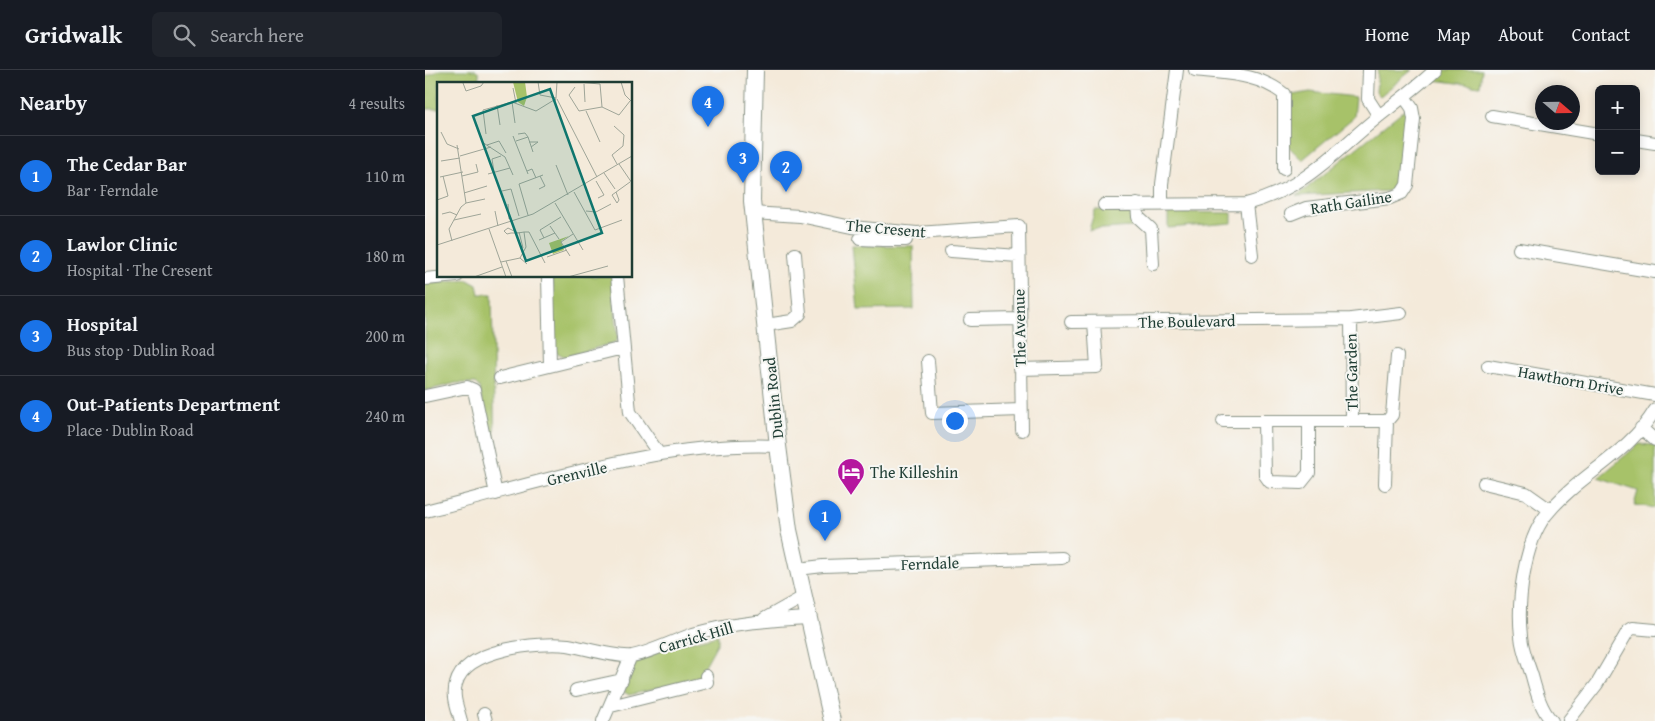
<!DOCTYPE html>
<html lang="en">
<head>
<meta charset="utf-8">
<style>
	:root { --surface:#171b24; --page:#20242c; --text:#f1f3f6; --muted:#9ea1a6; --line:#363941; --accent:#1a73e8 }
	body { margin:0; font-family:"Gentium Book Plus",serif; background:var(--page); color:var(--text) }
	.controls { position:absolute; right:15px; top:15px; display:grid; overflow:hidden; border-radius:8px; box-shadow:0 2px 8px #0003 }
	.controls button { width:45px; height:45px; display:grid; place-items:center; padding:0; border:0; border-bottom:1px solid var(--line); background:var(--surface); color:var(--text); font:25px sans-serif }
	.compass { position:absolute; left:1110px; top:15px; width:45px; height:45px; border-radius:50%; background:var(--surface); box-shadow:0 2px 8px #0003; rotate:110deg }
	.you { position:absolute; left:529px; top:350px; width:18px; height:18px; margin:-12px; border:4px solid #fff; border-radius:50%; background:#1a73e8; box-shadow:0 0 0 8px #1a73e833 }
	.badge { display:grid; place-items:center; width:32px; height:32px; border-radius:50%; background:var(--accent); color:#fff; font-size:16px; font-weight:700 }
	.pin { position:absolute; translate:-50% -41px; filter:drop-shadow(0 1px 2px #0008) }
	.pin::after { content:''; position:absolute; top:26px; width:18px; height:15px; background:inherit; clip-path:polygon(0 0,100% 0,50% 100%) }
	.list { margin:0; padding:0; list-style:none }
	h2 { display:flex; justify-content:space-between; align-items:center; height:65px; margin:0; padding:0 20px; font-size:21px }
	h2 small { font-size:16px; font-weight:400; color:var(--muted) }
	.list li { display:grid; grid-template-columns:32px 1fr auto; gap:15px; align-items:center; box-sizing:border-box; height:80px; padding:0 20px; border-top:1px solid var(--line) }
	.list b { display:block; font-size:19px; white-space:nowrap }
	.list p { margin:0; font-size:16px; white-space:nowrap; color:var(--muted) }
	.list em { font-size:16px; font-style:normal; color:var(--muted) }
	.icon { flex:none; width:28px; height:28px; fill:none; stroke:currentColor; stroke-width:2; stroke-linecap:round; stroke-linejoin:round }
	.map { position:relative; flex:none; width:1230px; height:651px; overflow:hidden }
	header { display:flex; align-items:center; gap:30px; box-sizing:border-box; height:70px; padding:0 25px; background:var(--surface); border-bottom:1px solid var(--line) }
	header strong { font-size:24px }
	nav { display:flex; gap:28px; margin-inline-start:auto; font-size:18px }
	.search { width:350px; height:45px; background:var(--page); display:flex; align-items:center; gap:12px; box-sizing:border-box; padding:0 18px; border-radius:8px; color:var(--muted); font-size:19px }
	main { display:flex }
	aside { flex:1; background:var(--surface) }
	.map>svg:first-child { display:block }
	.green { fill:#a7c269; stroke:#63804e }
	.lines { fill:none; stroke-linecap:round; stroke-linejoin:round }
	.minor-casing { stroke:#8a9487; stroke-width:14 }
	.major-casing { stroke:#8a9487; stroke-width:18 }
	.minor { stroke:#fff; stroke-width:12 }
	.major { stroke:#fff; stroke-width:16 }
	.labels { text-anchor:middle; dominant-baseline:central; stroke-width:4; stroke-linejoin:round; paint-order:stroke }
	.street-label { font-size:16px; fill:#1f3d34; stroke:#f6f6f2 }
	.poi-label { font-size:16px; fill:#1f3d34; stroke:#f6f6f2; text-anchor:start }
	.inset-road { fill:none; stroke:#9fa598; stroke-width:1 }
	.view { fill:#0f766e; fill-opacity:0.15; stroke:#0f766e; stroke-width:2.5 }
	.inset-edge { fill:none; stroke:#1f3d34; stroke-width:2.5 }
</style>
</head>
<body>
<header>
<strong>Gridwalk</strong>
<div class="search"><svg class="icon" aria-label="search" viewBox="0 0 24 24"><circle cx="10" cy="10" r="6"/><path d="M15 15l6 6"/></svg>Search here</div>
<nav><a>Home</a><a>Map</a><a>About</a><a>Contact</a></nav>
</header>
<main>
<aside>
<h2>Nearby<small>4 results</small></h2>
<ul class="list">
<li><span class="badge">1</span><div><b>The Cedar Bar</b><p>Bar · Ferndale</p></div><em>110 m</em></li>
<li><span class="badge">2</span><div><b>Lawlor Clinic</b><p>Hospital · The Cresent</p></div><em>180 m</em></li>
<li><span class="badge">3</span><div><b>Hospital</b><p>Bus stop · Dublin Road</p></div><em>200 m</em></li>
<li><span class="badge">4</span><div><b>Out-Patients Department</b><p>Place · Dublin Road</p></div><em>240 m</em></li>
</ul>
</aside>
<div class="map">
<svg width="1230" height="651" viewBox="0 0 1230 651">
	<rect width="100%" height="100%" fill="#f6f6f2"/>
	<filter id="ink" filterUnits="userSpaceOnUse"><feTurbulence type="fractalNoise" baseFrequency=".02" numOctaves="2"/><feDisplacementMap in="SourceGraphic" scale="10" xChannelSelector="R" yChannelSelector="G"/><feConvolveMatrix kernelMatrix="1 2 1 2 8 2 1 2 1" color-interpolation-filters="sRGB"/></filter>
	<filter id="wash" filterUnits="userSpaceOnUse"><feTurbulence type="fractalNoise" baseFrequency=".0096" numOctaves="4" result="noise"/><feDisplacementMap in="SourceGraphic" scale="20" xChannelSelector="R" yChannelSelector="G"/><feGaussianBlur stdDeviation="1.12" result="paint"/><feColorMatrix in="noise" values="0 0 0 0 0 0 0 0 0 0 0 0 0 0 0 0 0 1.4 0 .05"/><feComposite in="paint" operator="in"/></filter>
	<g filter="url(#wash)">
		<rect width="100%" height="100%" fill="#f4eada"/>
		<path class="green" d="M 15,0 L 51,0 L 54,4 L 54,8 L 47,14 L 14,14 L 14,39 L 0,39 L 0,7 Z
			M 953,0 L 987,0 L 955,26 L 951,22 Z
			M 1019,0 L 1057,0 L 1055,16 L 1009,10 Z
			M 885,22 L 931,27 L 929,47 L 877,90 L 862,75 L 867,25 Z
			M 980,39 L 984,50 L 976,111 L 972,118 L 963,121 L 872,126 Z
			M 670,140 L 707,140 L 707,157 L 664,160 Z
			M 743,142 L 807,143 L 807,153 L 743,158 Z
			M 427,175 L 488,176 L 489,239 L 433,240 Z
			M 128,206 L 187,206 L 193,268 L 191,272 L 140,287 L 131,282 L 128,277 Z
			M 43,210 L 52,215 L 54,224 L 67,224 L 70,390 L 54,317 L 50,313 L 31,313 L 0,321 L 0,214 Z
			M 1214,374 L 1230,375 L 1230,438 L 1209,435 L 1213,421 L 1173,408 Z
			M 293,565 L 293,572 L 272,610 L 204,625 L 199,622 L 213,584 Z"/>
	</g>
	<g filter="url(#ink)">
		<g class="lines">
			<defs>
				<path id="minor" d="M 770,0 C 802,4 832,3 859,24 L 859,99
					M 944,0 L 943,29 L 954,46
					M 1067,46 L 1174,64
					M 1211,70 L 1230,73
					M 712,134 L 713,147 L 726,159 L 728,194
					M 737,134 L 737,114 L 752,0
					M 821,134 L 827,185
					M 679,135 L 821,134 C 881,118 908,83 954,46 C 973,31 992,17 1010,0
					M 328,143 L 375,146 L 427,157 L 492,163 L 594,156 L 597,360
					M 866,144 L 881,138 L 965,128 L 977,123 L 982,115 L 989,49 L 987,38 L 980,28
					M 459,160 L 458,170 L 481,170
					M 435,169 L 458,170
					M 1094,179 L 1230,202
					M 526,181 L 593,186
					M 123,206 L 125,295
					M 192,206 L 205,342 L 234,384
					M 0,209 L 32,206
					M 926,249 L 927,351 L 962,351 L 967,345 L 972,286
					M 545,250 L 594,249
					M 646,252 L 926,249 L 976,243
					M 341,255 L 367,251 L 375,244 L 370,184
					M 503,291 L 507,343 L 596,340
					M 1063,296 L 1230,325
					M 595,299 L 672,297 L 669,252
					M 75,308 L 198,278
					M 0,326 L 42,317 L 49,320 L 71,424
					M 798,351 L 927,351
					M 839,352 L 840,405 L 845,412 L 876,413 L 884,403 L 884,352
					M 1216,358 L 1230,370
					M 1059,413 L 1101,423 L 1125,440
					M 960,414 L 962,351
					M 0,441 C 116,413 233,371 353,376
					M 373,499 L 398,496 L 637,488
					M 339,549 L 380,526
					M 151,620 L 197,610
					M 186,636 L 282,612 L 281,606
					M 59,644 L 61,651
					M 1144,650 L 1172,614 L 1203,561 L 1208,558 L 1230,560
					M 36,651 C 33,639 27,626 31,614 C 40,578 114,572 143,575 C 159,578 193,588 207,586 C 227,582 248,571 268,564 C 306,553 345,550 385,548
					M 178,651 L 206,586
					M 1127,651 C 1116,640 1111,621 1107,606 C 1103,593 1097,580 1096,566 C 1092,532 1099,473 1121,445 C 1153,405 1203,385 1230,340"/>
				<path id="major" d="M 330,0 L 327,131 L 353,376 L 364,460 L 407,651"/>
			</defs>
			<use href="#minor" class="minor-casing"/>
			<use href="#major" class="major-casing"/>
			<use href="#minor" class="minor"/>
			<use href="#major" class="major"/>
		</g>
	</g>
	<defs>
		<symbol id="hotel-pin" viewBox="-11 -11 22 30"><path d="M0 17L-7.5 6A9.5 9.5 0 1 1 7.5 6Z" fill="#b5179e" stroke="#f6f6f2"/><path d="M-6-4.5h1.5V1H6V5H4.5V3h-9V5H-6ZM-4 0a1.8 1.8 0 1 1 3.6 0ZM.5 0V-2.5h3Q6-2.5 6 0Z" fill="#fff"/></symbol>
	</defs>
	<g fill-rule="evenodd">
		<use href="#hotel-pin" x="410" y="386" width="32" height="43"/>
	</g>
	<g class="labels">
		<g class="street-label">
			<text transform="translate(926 132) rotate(-9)">Rath Gailine</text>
			<text transform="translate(461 158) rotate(5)">The Cresent</text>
			<text transform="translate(762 251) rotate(-1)">The Boulevard</text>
			<text transform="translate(594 258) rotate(-91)">The Avenue</text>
			<text transform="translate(926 302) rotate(-91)">The Garden</text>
			<text transform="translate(1146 310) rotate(10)">Hawthorn Drive</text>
			<text transform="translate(348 328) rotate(-96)">Dublin Road</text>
			<text transform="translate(152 403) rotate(-13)">Grenville</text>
			<text transform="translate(505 493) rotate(-2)">Ferndale</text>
			<text transform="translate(271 567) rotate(-16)">Carrick Hill</text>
		</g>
		<g class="poi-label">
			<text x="445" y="402">The Killeshin</text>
		</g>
	</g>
	<g transform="translate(12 12)">
		<rect width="195" height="195" fill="#f4eada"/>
		<path d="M 76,0 L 88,0 L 90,15 L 87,24 L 81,20 ZM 132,154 L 124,159 L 127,168 L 116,172 L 112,161 Z" fill="#a7c269"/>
		<path class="inset-road" d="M 101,0 L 103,13 L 119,16 L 118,19M 140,0 L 163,2 L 165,25M 184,0 L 188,13 L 195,20M 26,1 L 29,9 L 44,4 L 47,0M 147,2 L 148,20M 138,5 L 132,13 L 142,29 L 165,25 L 182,33 L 193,19M 76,6 L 79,21M 119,16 L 120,0M 120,17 L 160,95M 75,20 L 78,41M 60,23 L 63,43M 149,29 L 163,60M 177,44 L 187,53 L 186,64 L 175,73 L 180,82M 4,50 L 10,62 L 22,67M 49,52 L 46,28 L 75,20 L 99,29 L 117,18M 76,54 L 91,92M 91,55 L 96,70M 79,59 L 91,55 L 88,51 L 81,52M 45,60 L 68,75 L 76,93M 92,60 L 101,60 L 94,65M 20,63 L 29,121M 50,63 L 62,59 L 69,71M 23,74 L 54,65M 4,79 L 23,76M 182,82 L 195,101M 119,83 L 131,113M 90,89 L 95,87 L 99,96M 57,90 L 55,77 L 64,74M 167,91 L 178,107M 51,92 L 73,86M 25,94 L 41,90 L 39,82M 3,95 L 26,90M 159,99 L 167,113 L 161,116M 102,107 L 108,104 L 103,94M 65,109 L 74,107 L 82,134M 137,110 L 158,148 L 185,138M 179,110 L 182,118 L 180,121 L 175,113 L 193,100M 27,111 L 50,104M 0,118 L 11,114 L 6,94M 118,121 L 146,168M 71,122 L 72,137M 58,129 L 61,144M 149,129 L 159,130 L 174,122M 5,132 L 13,130 L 20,133M 91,133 L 82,102 L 106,93M 17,138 L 44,132M 113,144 L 122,157M 52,147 L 69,195M 82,150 L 86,166M 87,150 L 92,150 L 108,181M 81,151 L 71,146 L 67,149 L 70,152 L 74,151 L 81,151 L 87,150 L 89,165 L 83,176M 107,156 L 103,148 L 124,135M 102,158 L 118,151M 15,159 L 12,147 L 24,125 L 29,121 L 48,117M 0,163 L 96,132 L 195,74M 133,174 L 124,160 L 136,152M 110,175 L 130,168M 69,179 L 75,195M 64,180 L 83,176 L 90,182M 37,195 L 65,185M 131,195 L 171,184"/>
		<path class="view" d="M 113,7 L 165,151 L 89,179 L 36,34 Z"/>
		<rect width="195" height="195" class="inset-edge"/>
	</g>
</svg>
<div class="controls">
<button>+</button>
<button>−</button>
</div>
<svg class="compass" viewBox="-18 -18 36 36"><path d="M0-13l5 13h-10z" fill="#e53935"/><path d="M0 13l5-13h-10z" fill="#9ea1a6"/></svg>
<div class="you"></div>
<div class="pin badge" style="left:400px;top:471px">1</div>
<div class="pin badge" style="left:361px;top:122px">2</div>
<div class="pin badge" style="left:318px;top:113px">3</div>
<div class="pin badge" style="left:283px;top:57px">4</div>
</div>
</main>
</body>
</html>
